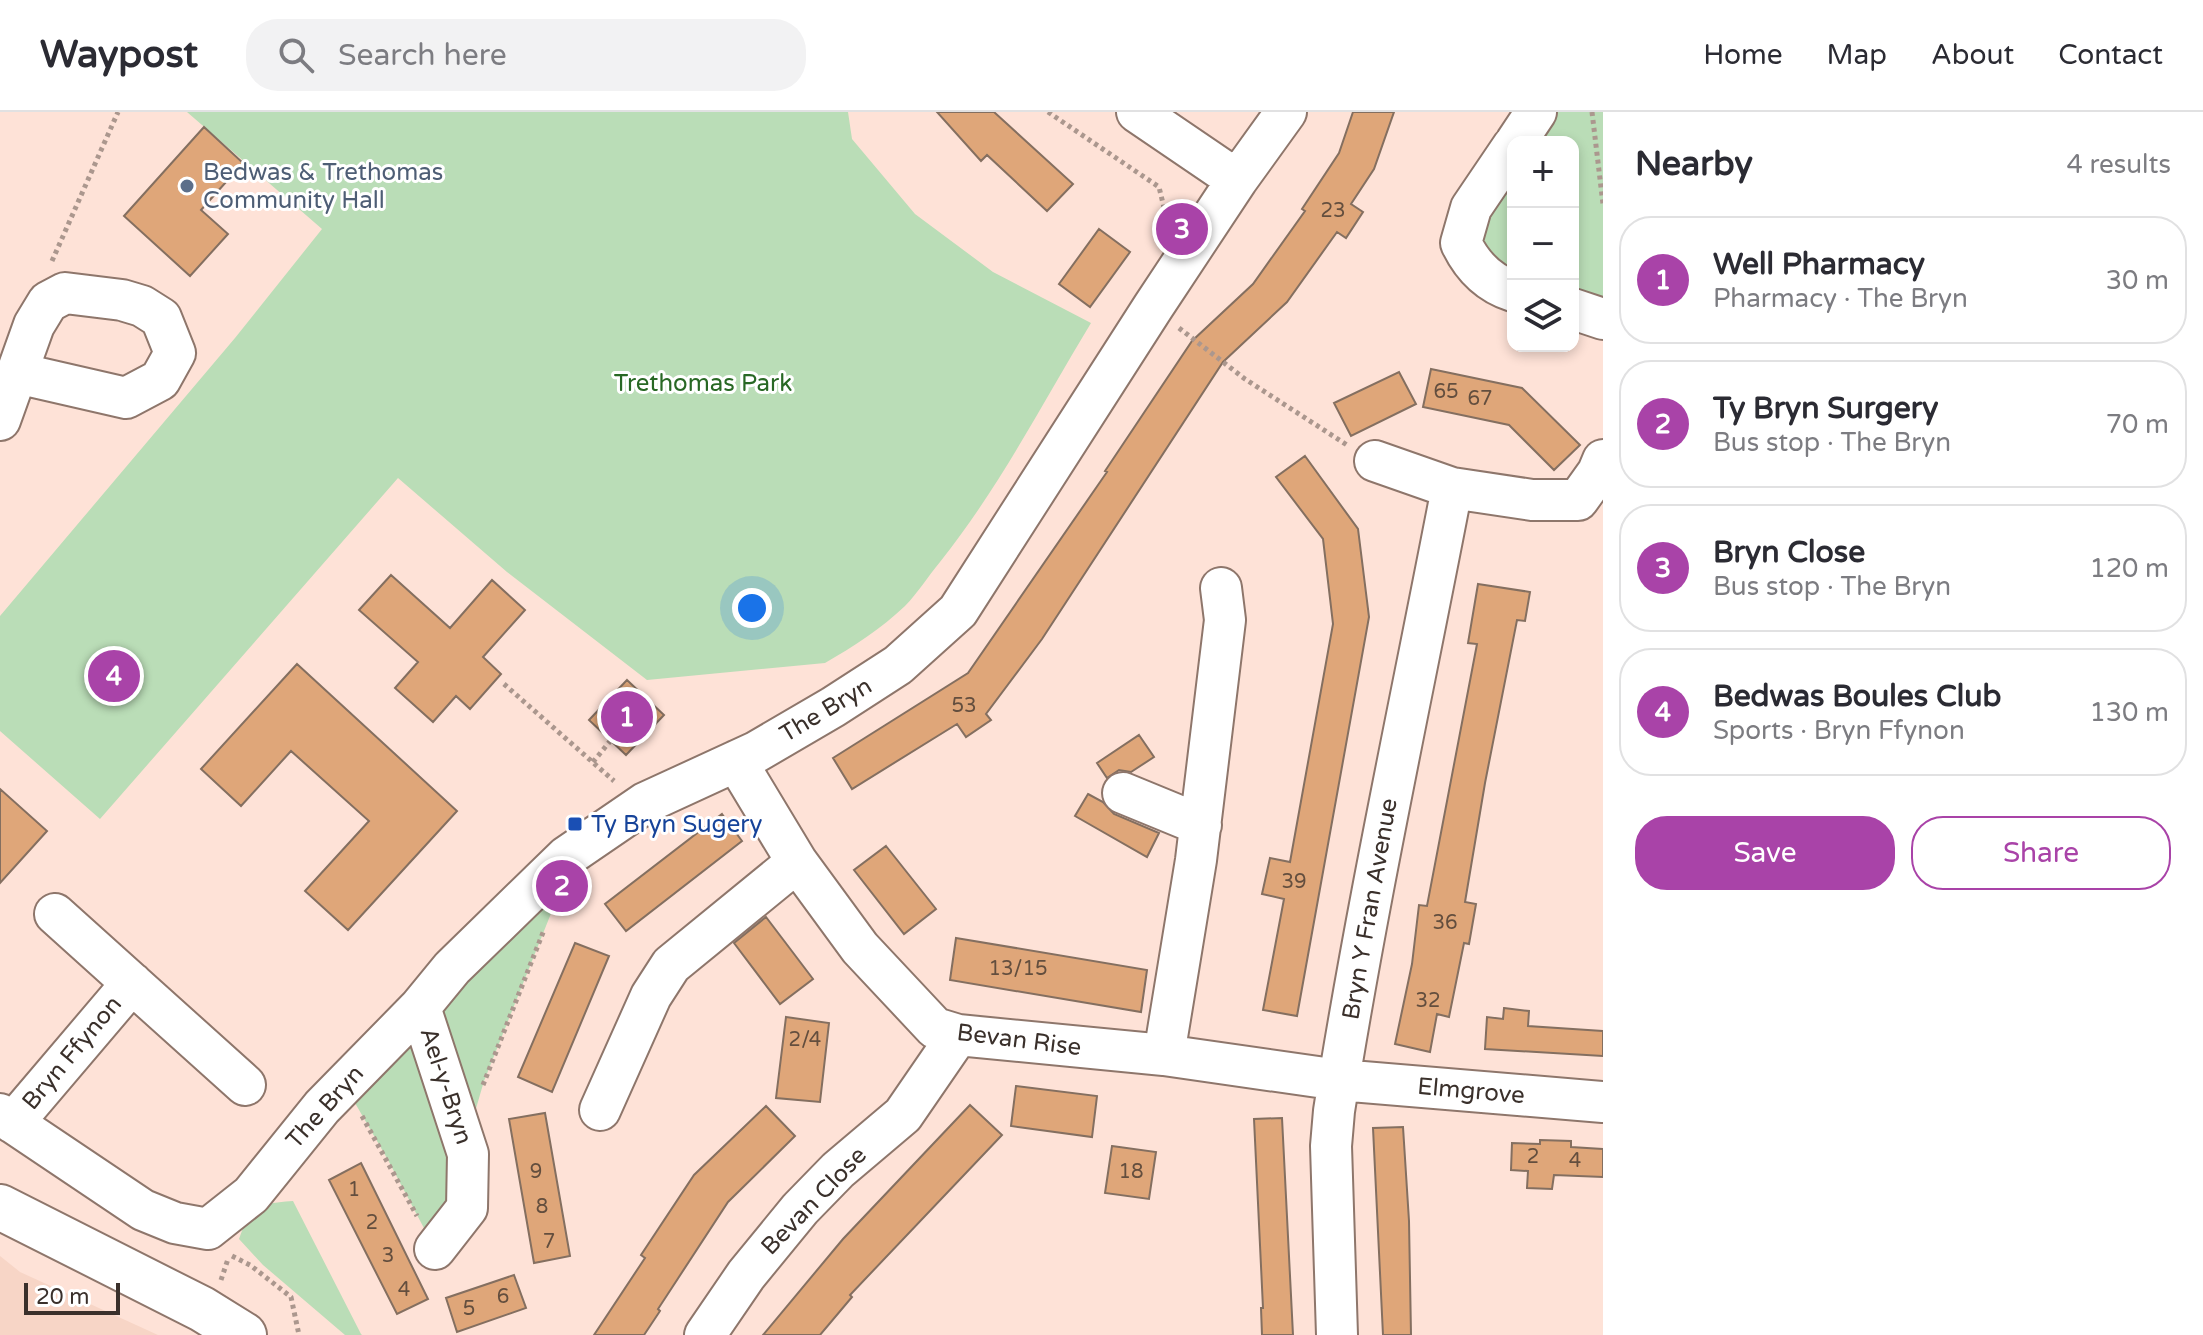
<!DOCTYPE html>
<html lang="en">
<head>
<meta charset="utf-8">
<style>
	:root { --surface:#fff; --page:#f2f2f3; --text:#2b2b33; --muted:#7c7c81; --line:#e1e1e2; --accent:#a943a8 }
	body { margin:0; font-family:"Varela Round",sans-serif; background:var(--page); color:var(--text) }
	.controls { position:absolute; right:24px; top:24px; display:grid; overflow:hidden; border-radius:16px; box-shadow:0 4px 12px #0003 }
	.controls button { width:72px; height:72px; display:grid; place-items:center; padding:0; border:0; border-bottom:2px solid var(--line); background:var(--surface); color:var(--text); font:40px sans-serif }
	.scale { position:absolute; left:24px; bottom:20px; width:96px; box-sizing:border-box; padding-left:8px; border:4px solid #3a302b; border-top:0; font-size:22px; line-height:28px; white-space:nowrap; color:#3a302b; -webkit-text-stroke:6px #fff; paint-order:stroke }
	.you { position:absolute; left:752px; top:496px; width:28px; height:28px; margin:-20px; border:6px solid #fff; border-radius:50%; background:#1a73e8; box-shadow:0 0 0 12px #1a73e833 }
	.badge { display:grid; place-items:center; width:52px; height:52px; border-radius:50%; background:var(--accent); color:#fff; font-size:26px; font-weight:700 }
	.pin { position:absolute; translate:-50% -50%; border:4px solid #fff; box-shadow:0 2px 8px #0006 }
	.list { margin:0; padding:0; list-style:none }
	h2 { display:flex; justify-content:space-between; align-items:center; height:104px; margin:0; padding:0 32px; font-size:34px }
	h2 small { font-size:26px; font-weight:400; color:var(--muted) }
	.list li { display:grid; grid-template-columns:52px 1fr auto; gap:24px; align-items:center; box-sizing:border-box; height:128px; margin:0 16px 16px; padding:0 16px; border:2px solid var(--line); border-radius:32px }
	.list b { display:block; font-size:30px; white-space:nowrap }
	.list p { margin:0; font-size:26px; white-space:nowrap; color:var(--muted) }
	.list em { font-size:26px; font-style:normal; color:var(--muted) }
	.actions { display:flex; gap:16px; padding:24px 32px }
	.actions a { flex:1; padding:18px 0; border:2px solid var(--accent); border-radius:32px; text-align:center; font-size:28px; color:var(--accent) }
	.actions .main { background:var(--accent); color:#fff }
	.icon { flex:none; width:44px; height:44px; fill:none; stroke:currentColor; stroke-width:2; stroke-linecap:round; stroke-linejoin:round }
	.map { position:relative; flex:none; width:1603px; height:1223px; overflow:hidden }
	header { display:flex; align-items:center; gap:48px; box-sizing:border-box; height:112px; padding:0 40px; background:var(--surface); border-bottom:2px solid var(--line) }
	header strong { font-size:38px }
	nav { display:flex; gap:44px; margin-inline-start:auto; font-size:28px }
	.search { width:560px; height:72px; background:var(--page); display:flex; align-items:center; gap:20px; box-sizing:border-box; padding:0 28px; border-radius:32px; color:var(--muted); font-size:30px }
	main { display:flex }
	aside { flex:1; background:var(--surface) }
	.map>svg:first-child { display:block }
	.built { fill:#f7d5c6 }
	.green { fill:#baddb7 }
	.building { fill:#dfa679; stroke:#846f60; stroke-width:2 }
	.lines { fill:none; stroke-linecap:round; stroke-linejoin:round }
	.minor-casing { stroke:#8e766b; stroke-width:44 }
	.major-casing { stroke:#8e766b; stroke-width:48 }
	.path { stroke:#ab978e; stroke-width:5; stroke-dasharray:4 4; stroke-linecap:butt }
	.minor { stroke:#fff; stroke-width:40 }
	.major { stroke:#fff; stroke-width:44 }
	.service-dot { fill:#5c6f8a; stroke:#fff; stroke-width:3 }
	.transit-dot { fill:#1a4fb4; stroke:#fff; stroke-width:3 }
	.labels { text-anchor:middle; dominant-baseline:central; stroke-width:6; stroke-linejoin:round; paint-order:stroke }
	.number-label { font-size:20px; fill:#634e3e }
	.service-label { font-size:24px; fill:#4e5e75; stroke:#fff; text-anchor:start }
	.park-label { font-size:24px; fill:#286824; stroke:#fff }
	.street-label { font-size:24px; fill:#3a302b; stroke:#fff }
	.transit-label { font-size:24px; fill:#164399; stroke:#fff; text-anchor:start }
</style>
</head>
<body>
<header>
<strong>Waypost</strong>
<div class="search"><svg class="icon" aria-label="search" viewBox="0 0 24 24"><circle cx="10" cy="10" r="6"/><path d="M15 15l6 6"/></svg>Search here</div>
<nav><a>Home</a><a>Map</a><a>About</a><a>Contact</a></nav>
</header>
<main>
<div class="map">
<svg width="1603" height="1223" viewBox="0 0 1603 1223">
	<rect width="100%" height="100%" fill="#fee2d7"/>
	<path class="built" d="M 0,1144 L 20,1160 L 158,1223 L 0,1223 Z"/>
	<path class="green" d="M 187,0 L 848,0 L 852,27 L 915,102 L 993,160 L 1091,211 C 1042,292 999,376 940,450 C 928,464 918,481 905,494 C 882,516 853,535 825,551 L 647,568 L 507,460 L 398,366 L 100,707 L 0,619 L 0,504 L 235,226 L 322,117 Z
		M 1536,0 L 1603,0 L 1603,207 L 1573,197 L 1573,30 L 1516,30 Z
		M 1513,35 L 1513,179 L 1498,174 L 1471,96 Z
		M 550,759 L 558,784 L 484,969 L 435,1137 L 388,1048 L 344,972 Z
		M 293,1089 L 361,1222 L 362,1223 L 345,1223 L 263,1153 L 239,1127 C 251,1092 257,1092 293,1089 Z"/>
	<path class="building" d="M 937,0 L 994,0 L 1073,72 L 1047,99 L 987,43 L 981,49 Z
		M 1353,0 L 1394,0 L 1374,57 L 1351,92 L 1363,100 L 1346,126 L 1337,120 L 1287,190 L 1223,250 L 1042,527 L 986,602 L 991,608 L 966,625 L 957,612 L 852,677 L 833,646 L 968,561 L 1107,360 L 1105,359 L 1192,229 L 1253,172 L 1305,99 L 1302,97 L 1339,41 Z
		M 204,15 L 243,51 L 201,98 L 228,122 L 190,164 L 124,104 Z
		M 1099,117 L 1130,140 L 1090,195 L 1059,172 Z
		M 1431,257 L 1522,276 L 1580,333 L 1554,358 L 1509,313 L 1423,295 Z
		M 1399,260 L 1416,292 L 1351,324 L 1334,291 Z
		M 1305,344 L 1358,417 L 1369,505 L 1297,904 L 1263,898 L 1284,787 L 1262,782 L 1270,746 L 1290,750 L 1333,512 L 1323,427 L 1276,365 Z
		M 391,463 L 450,516 L 492,468 L 525,498 L 483,545 L 501,562 L 470,597 L 456,584 L 433,610 L 395,576 L 418,550 L 359,498 Z
		M 1478,472 L 1530,480 L 1525,509 L 1517,508 L 1485,671 L 1465,790 L 1476,792 L 1469,832 L 1464,831 L 1449,905 L 1437,902 L 1430,940 L 1395,932 L 1412,852 L 1419,793 L 1427,794 L 1477,532 L 1468,531 Z
		M 297,552 L 457,699 L 348,818 L 305,779 L 369,709 L 291,639 L 241,694 L 201,657 Z
		M 627,568 L 664,603 L 626,643 L 589,608 Z
		M 1139,623 L 1154,645 L 1131,660 L 1119,658 L 1107,666 L 1097,651 Z
		M 0,677 L 47,719 L 0,771 Z
		M 1088,682 L 1103,690 L 1114,702 L 1159,721 L 1147,745 L 1075,704 Z
		M 722,702 L 742,729 L 626,819 L 605,792 Z
		M 886,734 L 936,797 L 904,822 L 854,758 Z
		M 766,805 L 813,867 L 780,892 L 734,831 Z
		M 956,826 L 1147,858 L 1141,900 L 950,868 Z
		M 575,831 L 609,844 L 552,980 L 518,965 Z
		M 1504,896 L 1529,899 L 1528,914 L 1603,919 L 1603,944 L 1485,937 L 1487,905 L 1503,907 Z
		M 786,905 L 829,911 L 820,990 L 776,986 Z
		M 1016,974 L 1097,984 L 1092,1025 L 1011,1014 Z
		M 970,993 L 1002,1023 L 850,1183 L 852,1185 L 820,1223 L 763,1223 L 843,1127 Z
		M 766,994 L 795,1024 L 728,1090 L 658,1197 L 660,1199 L 644,1223 L 594,1223 L 645,1146 L 641,1143 L 694,1063 Z
		M 545,1001 L 570,1144 L 534,1151 L 509,1007 Z
		M 1282,1006 L 1293,1223 L 1262,1223 L 1261,1196 L 1263,1196 L 1254,1007 Z
		M 1403,1015 L 1409,1109 L 1411,1223 L 1383,1223 L 1373,1016 Z
		M 1540,1028 L 1571,1029 L 1571,1035 L 1603,1037 L 1603,1065 L 1554,1063 L 1552,1077 L 1527,1076 L 1528,1059 L 1511,1058 L 1512,1031 L 1540,1032 Z
		M 1112,1034 L 1156,1040 L 1149,1087 L 1105,1081 Z
		M 361,1051 L 428,1187 L 397,1202 L 329,1068 Z
		M 514,1163 L 526,1196 L 457,1220 L 446,1186 Z"/>
	<g class="lines">
		<defs>
			<path id="minor" d="M 1137,0 L 1237,68
				M 1516,30 L 1536,0
				M 1513,34 L 1471,96 L 1461,131 C 1472,154 1488,171 1513,179
				M 1573,197 L 1603,207
				M 0,308 L 34,213 L 48,190 L 65,181 L 122,188 L 142,194 L 161,206 L 175,241 L 160,268 L 126,286 L 17,261
				M 1375,349 L 1452,376 L 1532,388 L 1578,388 L 1598,360 L 1603,348
				M 736,649 L 797,750 L 860,836 L 935,916 L 958,923 L 1164,943 L 1339,968 L 1603,990
				M 1123,681 L 1201,713
				M 55,802 L 245,973
				M 420,895 L 468,1042 L 467,1096 L 435,1137
				M 1164,943 L 1196,748 L 1225,508 L 1221,476
				M 600,998 L 651,884 L 671,853 L 797,750
				M 0,1002 L 143,1098 L 175,1111 L 208,1117 L 251,1083 L 322,995 L 420,895 L 452,856 L 566,745 L 645,691 L 756,640 L 833,595 L 898,553 L 958,499 L 1153,195 L 1237,68 L 1286,0
				M 13,1011 L 132,871
				M 705,1223 L 746,1163 L 800,1097 L 838,1058 L 903,1003 L 958,923
				M 1337,1223 L 1331,1034 L 1334,999 C 1367,790 1412,584 1452,376"/>
			<path id="major" d="M 0,1095 L 202,1197 L 244,1223"/>
		</defs>
		<use href="#minor" class="minor-casing"/>
		<use href="#major" class="major-casing"/>
		<path class="path" d="M 1048,0 L 1159,75 L 1167,108
			M 1592,0 L 1603,92
			M 52,149 L 118,0
			M 1179,216 L 1245,267 L 1347,333
			M 504,572 L 614,669
			M 593,650 L 611,628
			M 483,973 L 544,818
			M 362,1004 L 417,1104
			M 232,1144 L 250,1153 L 291,1185 L 299,1223
			M 221,1168 L 228,1147"/>
		<use href="#minor" class="minor"/>
		<use href="#major" class="major"/>
	</g>
	<circle class="service-dot" cx="187" cy="74" r="8"/>
	<rect class="transit-dot" x="567" y="704" width="16" height="16" rx="4"/>
	<g class="labels">
		<g class="number-label">
			<text x="1333" y="99">23</text>
			<text x="1446" y="280">65</text>
			<text x="1480" y="287">67</text>
			<text x="964" y="594">53</text>
			<text x="1294" y="770">39</text>
			<text x="1445" y="811">36</text>
			<text x="1018" y="857">13/15</text>
			<text x="1428" y="889">32</text>
			<text x="805" y="928">2/4</text>
			<text x="1533" y="1045">2</text>
			<text x="1575" y="1049">4</text>
			<text x="536" y="1060">9</text>
			<text x="1131" y="1060">18</text>
			<text x="354" y="1078">1</text>
			<text x="542" y="1095">8</text>
			<text x="372" y="1111">2</text>
			<text x="549" y="1130">7</text>
			<text x="388" y="1144">3</text>
			<text x="404" y="1178">4</text>
			<text x="503" y="1185">6</text>
			<text x="469" y="1197">5</text>
		</g>
		<g class="service-label">
			<text x="203" y="60">Bedwas &amp; Trethomas<tspan x="203" dy="28">Community Hall</tspan></text>
		</g>
		<g class="park-label">
			<text x="703" y="271">Trethomas Park</text>
		</g>
		<g class="street-label">
			<text transform="translate(826 598) rotate(-31)">The Bryn</text>
			<text transform="translate(1370 797) rotate(-80)">Bryn Y Fran Avenue</text>
			<text transform="translate(1019 928) rotate(7)">Bevan Rise</text>
			<text transform="translate(72 941) rotate(-50)">Bryn Ffynon</text>
			<text transform="translate(446 974) rotate(72)">Ael-y-Bryn</text>
			<text transform="translate(1471 979) rotate(5)">Elmgrove</text>
			<text transform="translate(325 995) rotate(-48)">The Bryn</text>
			<text transform="translate(814 1089) rotate(-46)">Bevan Close</text>
		</g>
		<g class="transit-label">
			<text x="591" y="712">Ty Bryn Sugery</text>
		</g>
	</g>
</svg>
<div class="controls">
<button>+</button>
<button>−</button>
<button><svg class="icon" aria-label="layers" viewBox="0 0 24 24"><path d="M12 4l9 5-9 5-9-5zM3 14l9 5 9-5"/></svg></button>
</div>
<div class="scale">20 m</div>
<div class="you"></div>
<div class="pin badge" style="left:627px;top:605px">1</div>
<div class="pin badge" style="left:562px;top:774px">2</div>
<div class="pin badge" style="left:1182px;top:117px">3</div>
<div class="pin badge" style="left:114px;top:564px">4</div>
</div>
<aside>
<h2>Nearby<small>4 results</small></h2>
<ul class="list">
<li><span class="badge">1</span><div><b>Well Pharmacy</b><p>Pharmacy · The Bryn</p></div><em>30 m</em></li>
<li><span class="badge">2</span><div><b>Ty Bryn Surgery</b><p>Bus stop · The Bryn</p></div><em>70 m</em></li>
<li><span class="badge">3</span><div><b>Bryn Close</b><p>Bus stop · The Bryn</p></div><em>120 m</em></li>
<li><span class="badge">4</span><div><b>Bedwas Boules Club</b><p>Sports · Bryn Ffynon</p></div><em>130 m</em></li>
</ul>
<div class="actions"><a class="main">Save</a><a>Share</a></div>
</aside>
</main>
</body>
</html>
